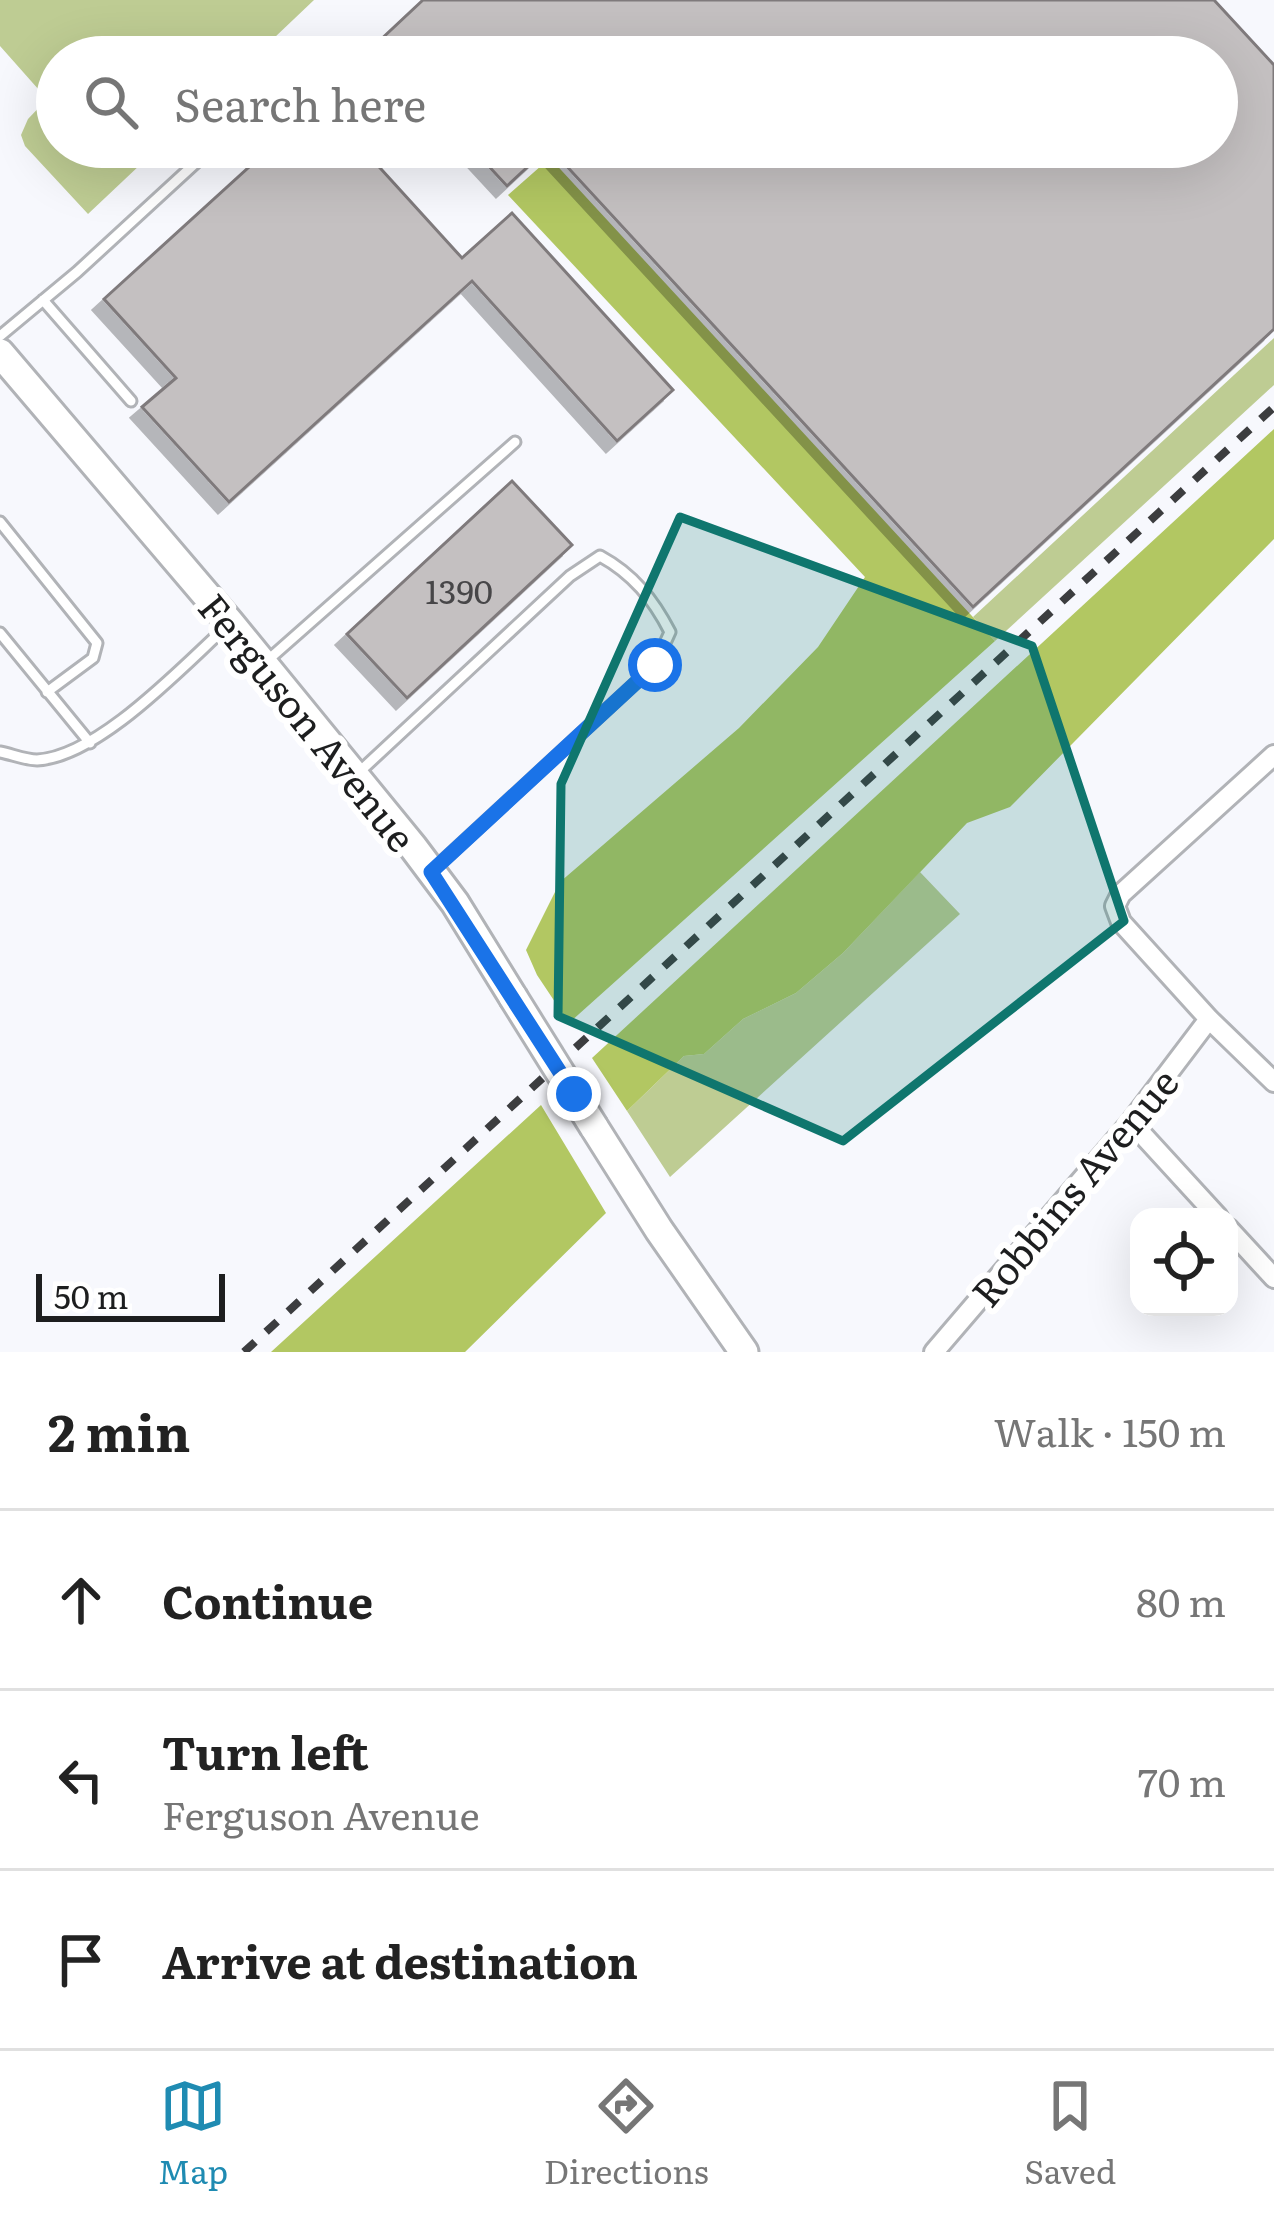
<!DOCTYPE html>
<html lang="en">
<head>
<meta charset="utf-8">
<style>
	:root { --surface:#fff; --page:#f6f6f6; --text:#222; --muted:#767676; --line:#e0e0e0; --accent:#1f8bb2 }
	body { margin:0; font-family:Literata,serif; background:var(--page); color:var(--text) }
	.controls { position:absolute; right:36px; bottom:36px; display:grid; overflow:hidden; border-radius:24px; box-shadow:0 12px 48px #0002 }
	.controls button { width:108px; height:108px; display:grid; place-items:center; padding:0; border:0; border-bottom:3px solid var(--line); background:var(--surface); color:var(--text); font:60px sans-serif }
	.scale { position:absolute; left:36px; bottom:30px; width:189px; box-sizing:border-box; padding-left:12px; border:6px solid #1d1e1f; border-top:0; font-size:33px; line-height:42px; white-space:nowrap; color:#1d1e1f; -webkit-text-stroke:9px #fff; paint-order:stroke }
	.stop { position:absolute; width:36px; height:36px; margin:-27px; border:9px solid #1a73e8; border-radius:50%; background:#fff }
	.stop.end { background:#1a73e8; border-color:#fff; box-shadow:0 3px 12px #0008 }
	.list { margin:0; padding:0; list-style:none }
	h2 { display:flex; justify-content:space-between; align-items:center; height:156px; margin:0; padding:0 48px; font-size:51px }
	h2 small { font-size:39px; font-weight:400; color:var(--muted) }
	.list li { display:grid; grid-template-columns:78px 1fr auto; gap:36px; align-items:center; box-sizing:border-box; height:180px; padding:0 48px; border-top:3px solid var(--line) }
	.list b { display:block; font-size:45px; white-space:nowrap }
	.list p { margin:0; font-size:39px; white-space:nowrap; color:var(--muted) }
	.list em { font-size:39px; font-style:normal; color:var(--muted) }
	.icon { flex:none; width:66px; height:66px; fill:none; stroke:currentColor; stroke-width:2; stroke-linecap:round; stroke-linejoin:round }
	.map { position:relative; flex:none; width:1274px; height:1352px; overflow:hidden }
	.search { position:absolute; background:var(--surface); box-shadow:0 12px 48px #0002; left:36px; right:36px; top:36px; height:132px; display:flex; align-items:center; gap:30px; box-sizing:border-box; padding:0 42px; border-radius:66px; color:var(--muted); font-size:45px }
	.sheet { height:696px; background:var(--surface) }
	nav { display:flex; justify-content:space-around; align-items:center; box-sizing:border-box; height:168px; border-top:3px solid var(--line); background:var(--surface); font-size:33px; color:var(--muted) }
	nav a { display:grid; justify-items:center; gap:6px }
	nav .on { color:var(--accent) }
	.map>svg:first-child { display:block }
	.green { fill:#becc93 }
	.forest { fill:#b2c762 }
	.building { fill:#c4c0c1; stroke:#7f7a7c; stroke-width:3; filter:url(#shadow) }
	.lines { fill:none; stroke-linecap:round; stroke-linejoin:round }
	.lane-casing { stroke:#b1b3b7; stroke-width:15 }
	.street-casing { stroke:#b1b3b7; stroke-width:24 }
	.secondary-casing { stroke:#b1b3b7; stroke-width:33 }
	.lane { stroke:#fff; stroke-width:9 }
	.street { stroke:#fff; stroke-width:18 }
	.secondary { stroke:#fff; stroke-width:27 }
	.rail { stroke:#3c3d3f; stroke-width:8; stroke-dasharray:15 15; stroke-linecap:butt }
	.secondary-bridge-casing { stroke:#b1b3b7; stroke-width:33; stroke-linecap:butt }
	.secondary-bridge { stroke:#fff; stroke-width:27 }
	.route { stroke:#1a73e8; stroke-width:15 }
	.marked { fill:#0f766e; fill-opacity:0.2; stroke:#0f766e; stroke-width:9; stroke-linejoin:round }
	.labels { text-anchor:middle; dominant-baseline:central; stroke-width:12; stroke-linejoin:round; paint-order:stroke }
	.number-label { font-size:33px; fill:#474648 }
	.street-label { font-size:39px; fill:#1d1e1f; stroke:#fff }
</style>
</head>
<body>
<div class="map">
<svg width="1274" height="1352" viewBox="0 0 1274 1352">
	<defs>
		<filter id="shadow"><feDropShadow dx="-11" dy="11" stdDeviation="0" flood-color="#0004"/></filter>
	</defs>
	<rect width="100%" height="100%" fill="#f7f8fd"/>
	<path class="green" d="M 0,0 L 314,0 L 254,57 L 57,57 L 57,147 L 159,147 L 88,214 L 25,146 L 21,135 L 28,119 L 47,99 L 0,46 Z
		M 1274,338 L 1274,385 L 995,641 L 973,617 Z
		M 920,872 L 960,914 L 670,1177 L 627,1111 L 684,1056 L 704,1054 L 743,1019 L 796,993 L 843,953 Z"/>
	<path class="forest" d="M 550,158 L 995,641 L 569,1023 L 537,975 L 526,950 L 560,882 L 739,728 L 818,647 L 865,577 L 508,195 Z
		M 1274,429 L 1274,539 L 1010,807 L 967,823 L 843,953 L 796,993 L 743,1019 L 704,1054 L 684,1056 L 627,1111 L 592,1058 Z
		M 541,1105 L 606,1213 L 465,1352 L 271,1352 Z"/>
	<path class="building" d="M 423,0 L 1214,0 L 1274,65 L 1274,329 L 973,607 L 549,147 L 507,186 L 471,147 L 1217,147 L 1217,57 L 388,57 L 376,44 Z
		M 271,147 L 361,147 L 462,258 L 512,213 L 673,390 L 617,441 L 472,281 L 229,502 L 142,407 L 176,378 L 104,299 Z
		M 512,481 L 572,545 L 407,698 L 347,634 Z"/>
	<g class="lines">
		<defs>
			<path id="lane" d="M 306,57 L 310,53
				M 43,300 L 131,401
				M 0,336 L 77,272 L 213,147
				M 0,522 L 97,643 L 93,658 L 47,692
				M 0,633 L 90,743
				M 268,660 L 515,442
				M 0,752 C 11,754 26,760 37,760 C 98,757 182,667 226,627
				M 356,775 L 570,576 L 600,556 C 633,574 653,599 670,632 L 655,665 L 435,868"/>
			<path id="street" d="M 1274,755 L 1121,894 L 1115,906 L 1121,922 L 1209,1019 L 1274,1082
				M 1131,1122 L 1218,1217
				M 1229,1229 L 1274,1278
				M 934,1352 L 1131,1122 L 1209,1019"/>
			<path id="secondary" d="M 0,353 L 230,623 L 413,847 L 455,903 L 513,997
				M 594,1127 L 659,1230 L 744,1352"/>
		</defs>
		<use href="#lane" class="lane-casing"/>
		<use href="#street" class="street-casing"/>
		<use href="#secondary" class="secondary-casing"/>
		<use href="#lane" class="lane"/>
		<use href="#street" class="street"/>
		<use href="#secondary" class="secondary"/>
		<path class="rail" d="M 244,1352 L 1274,407"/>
		<defs>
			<path id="secondary-bridge" d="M 513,997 L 594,1127"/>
		</defs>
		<use href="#secondary-bridge" class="secondary-bridge-casing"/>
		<use href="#secondary-bridge" class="secondary-bridge"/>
	</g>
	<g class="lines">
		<path class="route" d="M 574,1094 L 431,872 L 655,665"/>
	</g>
	<path class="marked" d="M 680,517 L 1032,646 L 1124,921 L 843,1141 L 558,1016 L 561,784 Z"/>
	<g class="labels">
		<g class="number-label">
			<text x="459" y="589">1390</text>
		</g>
		<g class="street-label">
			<text transform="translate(309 721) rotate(51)">Ferguson Avenue</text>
			<text transform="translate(1073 1186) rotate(-50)">Robbins Avenue</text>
		</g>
	</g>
</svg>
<div class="controls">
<button><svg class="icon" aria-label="locate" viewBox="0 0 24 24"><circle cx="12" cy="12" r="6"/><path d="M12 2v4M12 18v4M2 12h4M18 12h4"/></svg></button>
</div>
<div class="scale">50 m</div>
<div class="stop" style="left:655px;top:665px"></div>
<div class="stop end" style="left:574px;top:1094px"></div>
<div class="search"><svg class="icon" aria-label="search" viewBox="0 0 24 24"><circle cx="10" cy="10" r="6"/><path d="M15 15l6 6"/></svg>Search here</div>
</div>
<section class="sheet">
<h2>2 min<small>Walk · 150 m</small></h2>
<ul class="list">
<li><svg class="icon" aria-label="ahead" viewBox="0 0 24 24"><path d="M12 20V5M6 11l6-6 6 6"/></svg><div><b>Continue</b></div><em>80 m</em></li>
<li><svg class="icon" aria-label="left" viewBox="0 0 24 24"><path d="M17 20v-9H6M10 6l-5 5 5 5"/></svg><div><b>Turn left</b><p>Ferguson Avenue</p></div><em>70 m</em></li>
<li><svg class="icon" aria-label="arrive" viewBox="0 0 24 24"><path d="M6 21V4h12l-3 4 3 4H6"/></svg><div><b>Arrive at destination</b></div></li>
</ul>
</section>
<nav>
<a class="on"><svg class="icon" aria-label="map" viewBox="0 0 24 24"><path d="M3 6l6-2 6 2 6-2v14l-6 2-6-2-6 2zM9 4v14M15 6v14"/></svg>Map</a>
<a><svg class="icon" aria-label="directions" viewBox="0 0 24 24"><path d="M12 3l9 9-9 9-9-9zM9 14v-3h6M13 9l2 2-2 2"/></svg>Directions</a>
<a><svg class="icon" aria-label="saved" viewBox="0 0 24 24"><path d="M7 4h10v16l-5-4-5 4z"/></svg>Saved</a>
</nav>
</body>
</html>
